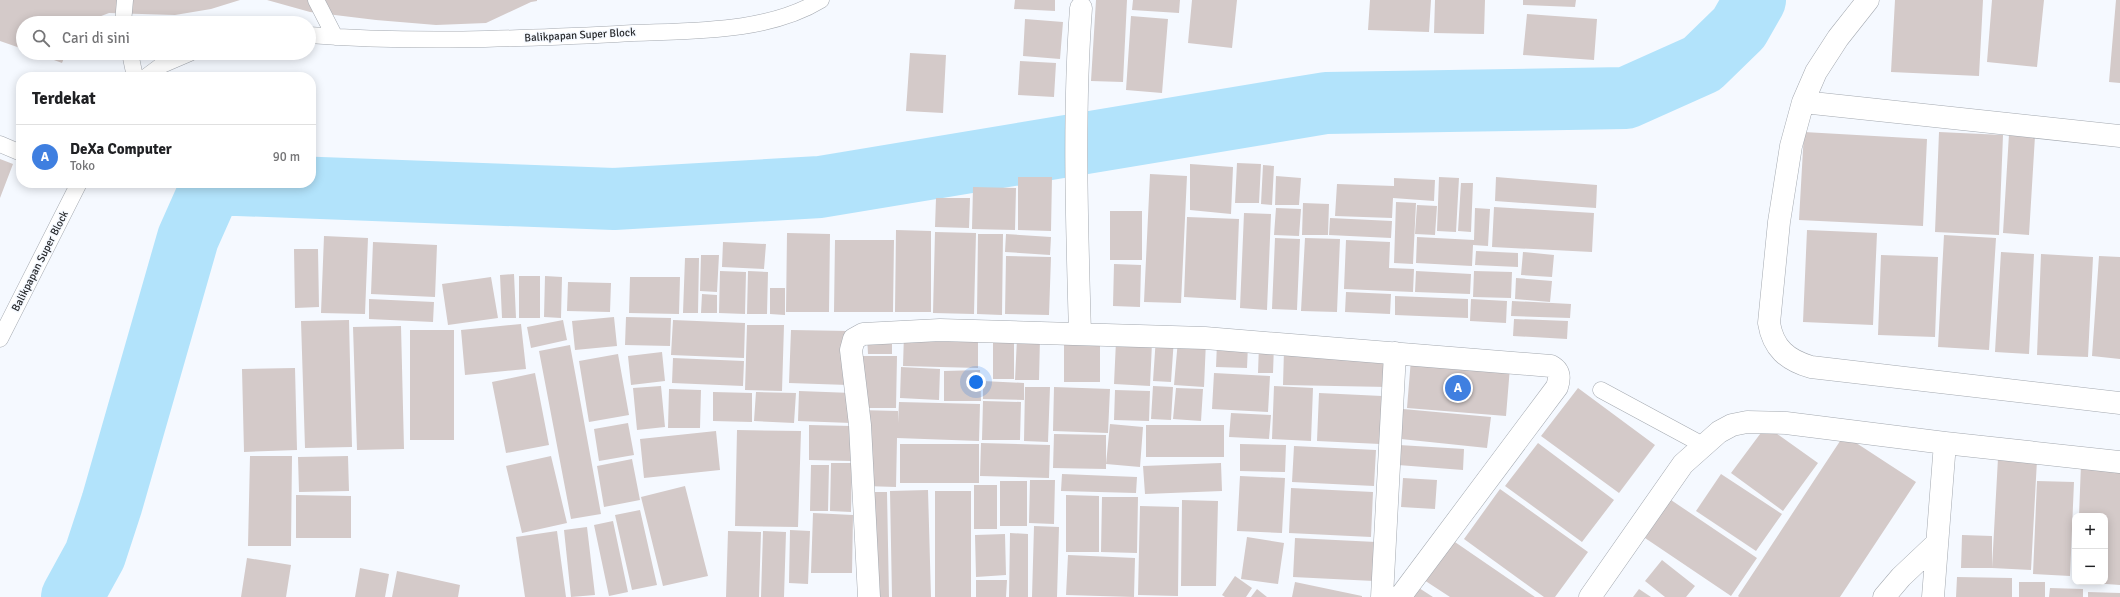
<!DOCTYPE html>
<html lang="id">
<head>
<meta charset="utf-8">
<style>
	:root { --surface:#fff; --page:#f2f2f2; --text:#202124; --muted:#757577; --line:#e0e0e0; --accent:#05729e }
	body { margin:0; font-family:Signika,sans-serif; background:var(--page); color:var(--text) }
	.controls { position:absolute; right:12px; bottom:12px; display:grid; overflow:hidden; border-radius:8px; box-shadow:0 2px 10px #0003 }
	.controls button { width:36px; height:36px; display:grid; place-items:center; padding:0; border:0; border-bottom:1px solid var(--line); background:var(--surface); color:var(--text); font:20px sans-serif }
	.you { position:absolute; left:976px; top:382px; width:14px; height:14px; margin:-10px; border:3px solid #fff; border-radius:50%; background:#1a73e8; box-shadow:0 0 0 6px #1a73e833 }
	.badge { display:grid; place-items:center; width:26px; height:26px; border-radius:50%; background:var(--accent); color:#fff; font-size:13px; font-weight:700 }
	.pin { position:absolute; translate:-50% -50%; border:2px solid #fff; box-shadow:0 1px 4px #0006 }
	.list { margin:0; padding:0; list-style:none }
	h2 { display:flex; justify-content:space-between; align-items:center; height:52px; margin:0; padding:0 16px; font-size:17px }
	h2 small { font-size:13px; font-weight:400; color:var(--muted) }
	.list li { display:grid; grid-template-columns:26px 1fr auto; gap:12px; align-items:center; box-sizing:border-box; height:64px; padding:0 16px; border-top:1px solid var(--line) }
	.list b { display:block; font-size:15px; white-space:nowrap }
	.list p { margin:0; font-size:13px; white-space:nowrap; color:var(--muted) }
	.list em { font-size:13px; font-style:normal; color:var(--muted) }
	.icon { flex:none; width:22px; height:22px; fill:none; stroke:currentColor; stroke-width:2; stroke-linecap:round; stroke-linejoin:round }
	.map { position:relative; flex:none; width:2120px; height:597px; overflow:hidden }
	.search { position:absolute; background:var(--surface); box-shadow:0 2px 10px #0003; left:16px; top:16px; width:300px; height:44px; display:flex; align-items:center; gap:10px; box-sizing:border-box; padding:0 14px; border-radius:22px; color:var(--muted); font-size:15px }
	.panel { position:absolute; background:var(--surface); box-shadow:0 2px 10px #0003; left:16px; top:72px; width:300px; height:116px; border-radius:16px }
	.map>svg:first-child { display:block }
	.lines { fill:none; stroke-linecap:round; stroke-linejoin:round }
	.river { stroke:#b2e3fb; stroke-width:62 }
	.building { fill:#d4cac9 }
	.service-casing { stroke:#a4a9b0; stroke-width:17 }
	.minor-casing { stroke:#a4a9b0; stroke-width:23 }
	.service { stroke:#fff; stroke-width:16 }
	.minor { stroke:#fff; stroke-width:22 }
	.labels { text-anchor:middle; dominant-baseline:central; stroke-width:3; stroke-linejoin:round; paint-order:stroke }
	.street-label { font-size:11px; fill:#27292c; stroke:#f5f9ff }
</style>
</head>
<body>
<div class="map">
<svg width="2120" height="597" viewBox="0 0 2120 597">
	<rect width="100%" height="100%" fill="#f5f9ff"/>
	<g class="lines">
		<path class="river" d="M 72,597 L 95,555 L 112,503 L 188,238 L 212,184 L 614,199 L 820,187 L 1326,103 L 1626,98 L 1702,64 L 1739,28 L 1755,0"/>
	</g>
	<path class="building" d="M 0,0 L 240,0 L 211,9 L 175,15 L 109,13 L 83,23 L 23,23 L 23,49 L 0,41 Z
		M 267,0 L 537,0 L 537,1 L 531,2 L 486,23 L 436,25 L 376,20 L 310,12 Z
		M 1015,0 L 1055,0 L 1055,11 L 1014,9 Z
		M 1096,0 L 1127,0 L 1123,82 L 1091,81 Z
		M 1133,0 L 1180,0 L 1179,13 L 1132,10 Z
		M 1192,0 L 1237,0 L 1232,48 L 1188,43 Z
		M 1370,0 L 1431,0 L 1429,32 L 1368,30 Z
		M 1435,0 L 1485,0 L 1484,34 L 1434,33 Z
		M 1523,0 L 1576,0 L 1575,7 L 1523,5 Z
		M 1895,0 L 1983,0 L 1979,76 L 1891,72 Z
		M 1992,0 L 2044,0 L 2037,67 L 1987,62 Z
		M 2116,0 L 2120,0 L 2120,83 L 2109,82 Z
		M 1527,14 L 1597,19 L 1594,60 L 1523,55 Z
		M 1131,16 L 1168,19 L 1162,93 L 1126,90 Z
		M 1025,19 L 1063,22 L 1060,59 L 1023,56 Z
		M 35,53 L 66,53 L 62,63 Z
		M 910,53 L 946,55 L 943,113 L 906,111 Z
		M 1020,61 L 1056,63 L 1054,97 L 1018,95 Z
		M 1804,132 L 1927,139 L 1923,226 L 1799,220 Z
		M 1939,132 L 2003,135 L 1999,235 L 1935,232 Z
		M 2009,134 L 2035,136 L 2029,235 L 2003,233 Z
		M 0,159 L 13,164 L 0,198 Z
		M 1237,163 L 1261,164 L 1259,203 L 1235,203 Z
		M 1190,164 L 1233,167 L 1231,214 L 1190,210 Z
		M 1263,165 L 1274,166 L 1272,205 L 1261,204 Z
		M 1150,174 L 1187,176 L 1181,303 L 1144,302 Z
		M 1276,176 L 1301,178 L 1299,205 L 1275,205 Z
		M 1018,177 L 1052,177 L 1051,231 L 1018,230 Z
		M 1439,177 L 1459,178 L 1456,232 L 1437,231 Z
		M 1496,177 L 1597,185 L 1596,208 L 1495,201 Z
		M 1394,178 L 1435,180 L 1434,201 L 1393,198 L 1392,218 L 1335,216 L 1337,184 L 1394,186 Z
		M 1461,183 L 1473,183 L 1471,232 L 1458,231 Z
		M 973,187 L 1016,188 L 1015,230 L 972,229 Z
		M 936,198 L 970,198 L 969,228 L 935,227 Z
		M 1396,202 L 1416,203 L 1413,264 L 1394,263 Z
		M 1303,203 L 1329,204 L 1328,235 L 1302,235 Z
		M 1417,205 L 1437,206 L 1435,235 L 1415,234 Z
		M 1494,207 L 1594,213 L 1592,252 L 1492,247 Z
		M 1276,208 L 1301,209 L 1299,236 L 1274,235 Z
		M 1475,208 L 1490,209 L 1488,246 L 1473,245 L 1472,266 L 1416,263 L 1417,237 L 1474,240 Z
		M 1110,211 L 1142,211 L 1142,260 L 1110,260 Z
		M 1244,213 L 1271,214 L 1267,310 L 1240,308 Z
		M 1187,217 L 1239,219 L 1236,300 L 1184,297 Z
		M 1330,218 L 1392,221 L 1391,238 L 1329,235 Z
		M 896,230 L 931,231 L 931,312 L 895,312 Z
		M 1807,230 L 1877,233 L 1873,325 L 1803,322 Z
		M 935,232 L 976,233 L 974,314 L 933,313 Z
		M 787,233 L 830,234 L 829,312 L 786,312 Z
		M 978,234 L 1003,234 L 1002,315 L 977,314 Z
		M 1006,234 L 1051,237 L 1050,255 L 1005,252 Z
		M 1944,235 L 1996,238 L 1989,350 L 1938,347 Z
		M 324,236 L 368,238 L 365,314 L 321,313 Z
		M 1275,238 L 1300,239 L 1297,310 L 1272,309 Z
		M 1305,238 L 1340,239 L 1337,312 L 1301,311 Z
		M 835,240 L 894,240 L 893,312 L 834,312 Z
		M 1346,240 L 1390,242 L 1389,268 L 1414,269 L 1413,292 L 1344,289 Z
		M 373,242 L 437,245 L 435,297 L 371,294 Z
		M 723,242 L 766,244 L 764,269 L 722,267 Z
		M 294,249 L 318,249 L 319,307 L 295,308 Z
		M 1476,251 L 1518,253 L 1518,267 L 1475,265 Z
		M 1523,252 L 1554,255 L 1552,277 L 1521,275 Z
		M 2001,252 L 2034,254 L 2029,354 L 1995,352 Z
		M 2041,254 L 2093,257 L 2088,357 L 2037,355 Z
		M 701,255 L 719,255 L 717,292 L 700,291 Z
		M 1881,255 L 1938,257 L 1935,337 L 1878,335 Z
		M 1006,256 L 1051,257 L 1049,315 L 1005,314 Z
		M 2099,256 L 2120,257 L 2120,359 L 2092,356 Z
		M 685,258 L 699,258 L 698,313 L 683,313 Z
		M 1114,264 L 1141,265 L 1140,307 L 1113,306 Z
		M 720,271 L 746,272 L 745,314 L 719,313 Z
		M 748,271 L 768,272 L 767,314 L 747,314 Z
		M 1416,271 L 1471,274 L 1470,294 L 1415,292 Z
		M 1474,271 L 1512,272 L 1511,298 L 1473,297 Z
		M 514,274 L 516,318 L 502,318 L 500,275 Z
		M 519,276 L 540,276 L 540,318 L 519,318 Z
		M 545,276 L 562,277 L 561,318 L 544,317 Z
		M 491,277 L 498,318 L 448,325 L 442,284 Z
		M 630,277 L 680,277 L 679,314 L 629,313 Z
		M 1516,278 L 1552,281 L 1550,302 L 1515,299 Z
		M 568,282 L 611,283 L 610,312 L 567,311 Z
		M 770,288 L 785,288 L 785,315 L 770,314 Z
		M 1346,292 L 1391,294 L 1390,314 L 1345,312 Z
		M 702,294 L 717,295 L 717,313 L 701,313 Z
		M 1395,296 L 1468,299 L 1468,318 L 1395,315 Z
		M 369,299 L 434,302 L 433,322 L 369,319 Z
		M 1471,299 L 1507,301 L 1506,323 L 1470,321 Z
		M 1512,301 L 1571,304 L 1570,318 L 1511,316 Z
		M 614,317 L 617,346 L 575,350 L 572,321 Z
		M 626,317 L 671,318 L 670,346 L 625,345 Z
		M 1514,319 L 1568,321 L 1567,339 L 1513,336 Z
		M 349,320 L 352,447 L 305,448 L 301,321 Z
		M 563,320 L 567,340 L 531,348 L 527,327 Z
		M 673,320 L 745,323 L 744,358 L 671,355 Z
		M 521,324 L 526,369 L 465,375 L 461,330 Z
		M 747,325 L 784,325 L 782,391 L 745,390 Z
		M 401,326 L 404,449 L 357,450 L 353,327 Z
		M 410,330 L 454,330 L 454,440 L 410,440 Z
		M 791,330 L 850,331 L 848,385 L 789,383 Z
		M 904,334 L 978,334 L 978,368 L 903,366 Z
		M 867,336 L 892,336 L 892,354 L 868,354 Z
		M 993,337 L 1014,337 L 1014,379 L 993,379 Z
		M 1156,337 L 1174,338 L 1171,382 L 1153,381 Z
		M 1017,338 L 1040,338 L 1039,380 L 1015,380 Z
		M 1064,340 L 1100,340 L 1100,382 L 1064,382 Z
		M 1178,340 L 1206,341 L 1204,387 L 1174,385 Z
		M 1116,341 L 1152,343 L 1150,386 L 1114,384 Z
		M 1217,343 L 1248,345 L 1247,368 L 1216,367 Z
		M 1259,344 L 1274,345 L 1273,373 L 1258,373 Z
		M 570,345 L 601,514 L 571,519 L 539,351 Z
		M 1284,350 L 1388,355 L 1388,387 L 1283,385 Z
		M 662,352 L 665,381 L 631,385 L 628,356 Z
		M 618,354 L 629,415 L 589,422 L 579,361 Z
		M 857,356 L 897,356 L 896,408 L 860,408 Z
		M 673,358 L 744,361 L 743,386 L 672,383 Z
		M 1411,359 L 1510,367 L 1506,416 L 1407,408 Z
		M 901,367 L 940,369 L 939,400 L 900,398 Z
		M 295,368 L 297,450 L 244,452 L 242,369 Z
		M 980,370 L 981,401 L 944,401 L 944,371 Z
		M 535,373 L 549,445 L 506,453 L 492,382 Z
		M 1214,373 L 1270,376 L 1268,412 L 1212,409 Z
		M 983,381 L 1024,383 L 1024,400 L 983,399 Z
		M 661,386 L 665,427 L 637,430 L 633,388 Z
		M 1153,386 L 1173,387 L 1171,420 L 1151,419 Z
		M 1274,386 L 1313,388 L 1311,441 L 1272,439 Z
		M 1025,387 L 1050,387 L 1048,442 L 1024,441 Z
		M 1054,387 L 1110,389 L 1108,433 L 1053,431 Z
		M 1176,388 L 1203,389 L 1201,421 L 1173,419 Z
		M 1578,388 L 1655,445 L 1619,493 L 1541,436 Z
		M 669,389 L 701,390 L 700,428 L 668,428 Z
		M 1115,390 L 1150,391 L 1149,421 L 1114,420 Z
		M 799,391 L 852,393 L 851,423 L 798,421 Z
		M 713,392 L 752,393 L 752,422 L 713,421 Z
		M 756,392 L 796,393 L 794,423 L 754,421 Z
		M 1319,393 L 1382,396 L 1380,444 L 1317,441 Z
		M 983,401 L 1021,402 L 1020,440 L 982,440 Z
		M 899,402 L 980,404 L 979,441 L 897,438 L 896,487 L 865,486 L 859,410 L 898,411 L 898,423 Z
		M 1403,409 L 1491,417 L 1487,448 L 1401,439 Z
		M 1231,413 L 1271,415 L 1269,439 L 1229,437 Z
		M 628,423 L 634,455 L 599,461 L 594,429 Z
		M 1110,424 L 1143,427 L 1140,467 L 1106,464 Z
		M 809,425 L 852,426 L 851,461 L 809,460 Z
		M 1146,425 L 1224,425 L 1224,457 L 1146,457 Z
		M 1766,426 L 1818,463 L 1783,511 L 1731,473 Z
		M 737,430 L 801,431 L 798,527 L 735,526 Z
		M 716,431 L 720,470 L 644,478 L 640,439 Z
		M 1054,434 L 1106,435 L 1106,469 L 1053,468 Z
		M 1844,435 L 1916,482 L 1840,597 L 1739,597 L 1738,596 Z
		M 981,443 L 1050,445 L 1049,478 L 980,476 Z
		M 1538,443 L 1614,500 L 1582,542 L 1505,486 Z
		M 900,444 L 979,444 L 979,483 L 900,483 Z
		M 1240,444 L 1286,445 L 1285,472 L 1240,471 Z
		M 1399,445 L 1464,449 L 1463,470 L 1398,465 Z
		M 1294,446 L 1376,450 L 1374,486 L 1292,482 Z
		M 250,456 L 292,456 L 291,546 L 248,546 Z
		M 348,456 L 349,491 L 299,492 L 298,457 Z
		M 551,456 L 567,523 L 522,533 L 506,466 Z
		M 1998,458 L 2037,460 L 2031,570 L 1992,568 Z
		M 632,459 L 640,500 L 604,507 L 597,466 Z
		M 831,463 L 852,463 L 851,512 L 830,511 Z
		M 1221,463 L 1222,491 L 1145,494 L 1143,466 Z
		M 2081,464 L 2120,466 L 2120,585 L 2092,583 L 2105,582 L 2105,516 L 2079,516 Z
		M 811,465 L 829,465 L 828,511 L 810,511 Z
		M 1062,474 L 1137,477 L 1136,493 L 1061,491 Z
		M 1721,474 L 1782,514 L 1756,551 L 1696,511 Z
		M 1240,476 L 1285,478 L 1282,533 L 1237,531 Z
		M 1403,478 L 1437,480 L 1435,509 L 1401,507 Z
		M 1030,480 L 1055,480 L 1054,524 L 1029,523 Z
		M 1000,481 L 1027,481 L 1027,526 L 1000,526 Z
		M 2037,481 L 2074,482 L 2070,576 L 2033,574 Z
		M 974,485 L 997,485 L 997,529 L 974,529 Z
		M 685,486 L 708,576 L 663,586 L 641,497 Z
		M 1291,488 L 1373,492 L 1371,537 L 1289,533 Z
		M 1500,489 L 1588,552 L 1555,597 L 1544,597 L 1464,539 Z
		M 928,490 L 931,597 L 892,597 L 890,491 Z
		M 935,491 L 971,491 L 971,597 L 935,597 Z
		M 870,492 L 887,492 L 889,597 L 874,597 Z
		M 296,495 L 351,496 L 351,538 L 296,538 Z
		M 1066,495 L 1099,496 L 1099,552 L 1066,552 Z
		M 1102,497 L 1138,497 L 1137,553 L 1101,552 Z
		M 1182,500 L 1218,501 L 1216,586 L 1181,586 Z
		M 1671,500 L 1757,558 L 1731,596 L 1645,538 Z
		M 1140,506 L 1179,507 L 1178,596 L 1138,595 Z
		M 640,510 L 657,585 L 632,590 L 615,515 Z
		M 813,513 L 853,515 L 852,573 L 811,573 Z
		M 613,521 L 628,592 L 609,596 L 594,525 Z
		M 1034,526 L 1059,527 L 1057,597 L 1032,597 Z
		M 587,527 L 595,595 L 571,597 L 564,530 Z
		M 790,530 L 810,531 L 808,584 L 789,583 Z
		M 557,531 L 566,597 L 525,597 L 516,537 Z
		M 728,531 L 761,532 L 759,597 L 726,597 Z
		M 763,531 L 786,532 L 784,597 L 761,597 Z
		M 1010,533 L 1028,534 L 1028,597 L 1009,597 Z
		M 1005,534 L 1006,575 L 976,577 L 975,535 Z
		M 1962,535 L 1992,536 L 1992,568 L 1961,568 Z
		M 1247,537 L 1284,543 L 1278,584 L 1241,579 Z
		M 1295,538 L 1376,542 L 1374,581 L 1293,577 Z
		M 1452,540 L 1535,597 L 1450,597 L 1424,580 Z
		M 1068,555 L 1135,558 L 1134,597 L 1066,595 Z
		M 247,558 L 291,565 L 286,597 L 241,597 Z
		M 1662,560 L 1695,586 L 1686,597 L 1665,597 L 1645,581 Z
		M 360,568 L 389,574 L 385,597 L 355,597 Z
		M 397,571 L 460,585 L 458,597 L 392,597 Z
		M 1235,576 L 1252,588 L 1246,597 L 1225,597 L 1222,595 Z
		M 1957,577 L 2012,578 L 2012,597 L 1956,597 Z
		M 976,580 L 1007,580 L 1006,597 L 976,597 Z
		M 1295,582 L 1362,596 L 1362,597 L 1292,597 Z
		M 2019,582 L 2045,582 L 2045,597 L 2019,597 Z
		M 1419,588 L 1433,597 L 1412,597 Z
		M 2050,588 L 2083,589 L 2083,597 L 2049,597 Z
		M 1257,589 L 1267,597 L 1251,597 Z
		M 1639,589 L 1651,597 L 1633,597 Z
		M 2088,592 L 2120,593 L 2120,597 L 2088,597 Z"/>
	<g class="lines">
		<defs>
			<path id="service" d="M 316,0 L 335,37
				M 123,23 L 125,0
				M 309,35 C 412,43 514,39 617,34 C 682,30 764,35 821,0
				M 130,53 L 135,77
				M 146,77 L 162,65 L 190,53
				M 0,144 L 21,153
				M 0,339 L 79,183
				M 1601,390 L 1703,445"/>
			<path id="minor" d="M 1868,0 L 1838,38 L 1816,72 L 1803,102 L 1791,146 L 1779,222 L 1769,323 C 1773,348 1787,360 1811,367 L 2120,403
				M 1803,102 L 2120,136
				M 1080,334 C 1077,225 1073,116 1081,8
				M 869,597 L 860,425 L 851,350 L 854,339 L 863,334 L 940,330 L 1205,338 L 1551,366 C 1560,371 1560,378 1557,387 L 1400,597
				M 1382,597 L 1395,353
				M 1590,597 L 1683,464 L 1719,432 L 1732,425 L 1747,422 L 1786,423 L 1945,443 L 2120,462
				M 1884,597 L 1901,577 L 1937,543
				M 1933,597 L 1945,443"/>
		</defs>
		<use href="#service" class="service-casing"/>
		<use href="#minor" class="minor-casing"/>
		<use href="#service" class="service"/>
		<use href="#minor" class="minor"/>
	</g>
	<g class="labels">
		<g class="street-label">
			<text transform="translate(580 35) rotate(-3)">Balikpapan Super Block</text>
			<text transform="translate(40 261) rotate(-63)">Balikpapan Super Block</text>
		</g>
	</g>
</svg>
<div class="controls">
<button>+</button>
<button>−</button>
</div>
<div class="you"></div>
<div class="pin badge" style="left:1458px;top:388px;background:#3f7fe0">A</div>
<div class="search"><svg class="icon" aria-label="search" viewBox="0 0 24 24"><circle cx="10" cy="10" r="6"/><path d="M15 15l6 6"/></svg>Cari di sini</div>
<section class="panel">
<h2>Terdekat<small></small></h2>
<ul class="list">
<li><span class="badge" style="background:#3f7fe0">A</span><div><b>DeXa Computer</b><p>Toko</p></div><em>90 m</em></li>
</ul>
</section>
</div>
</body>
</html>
